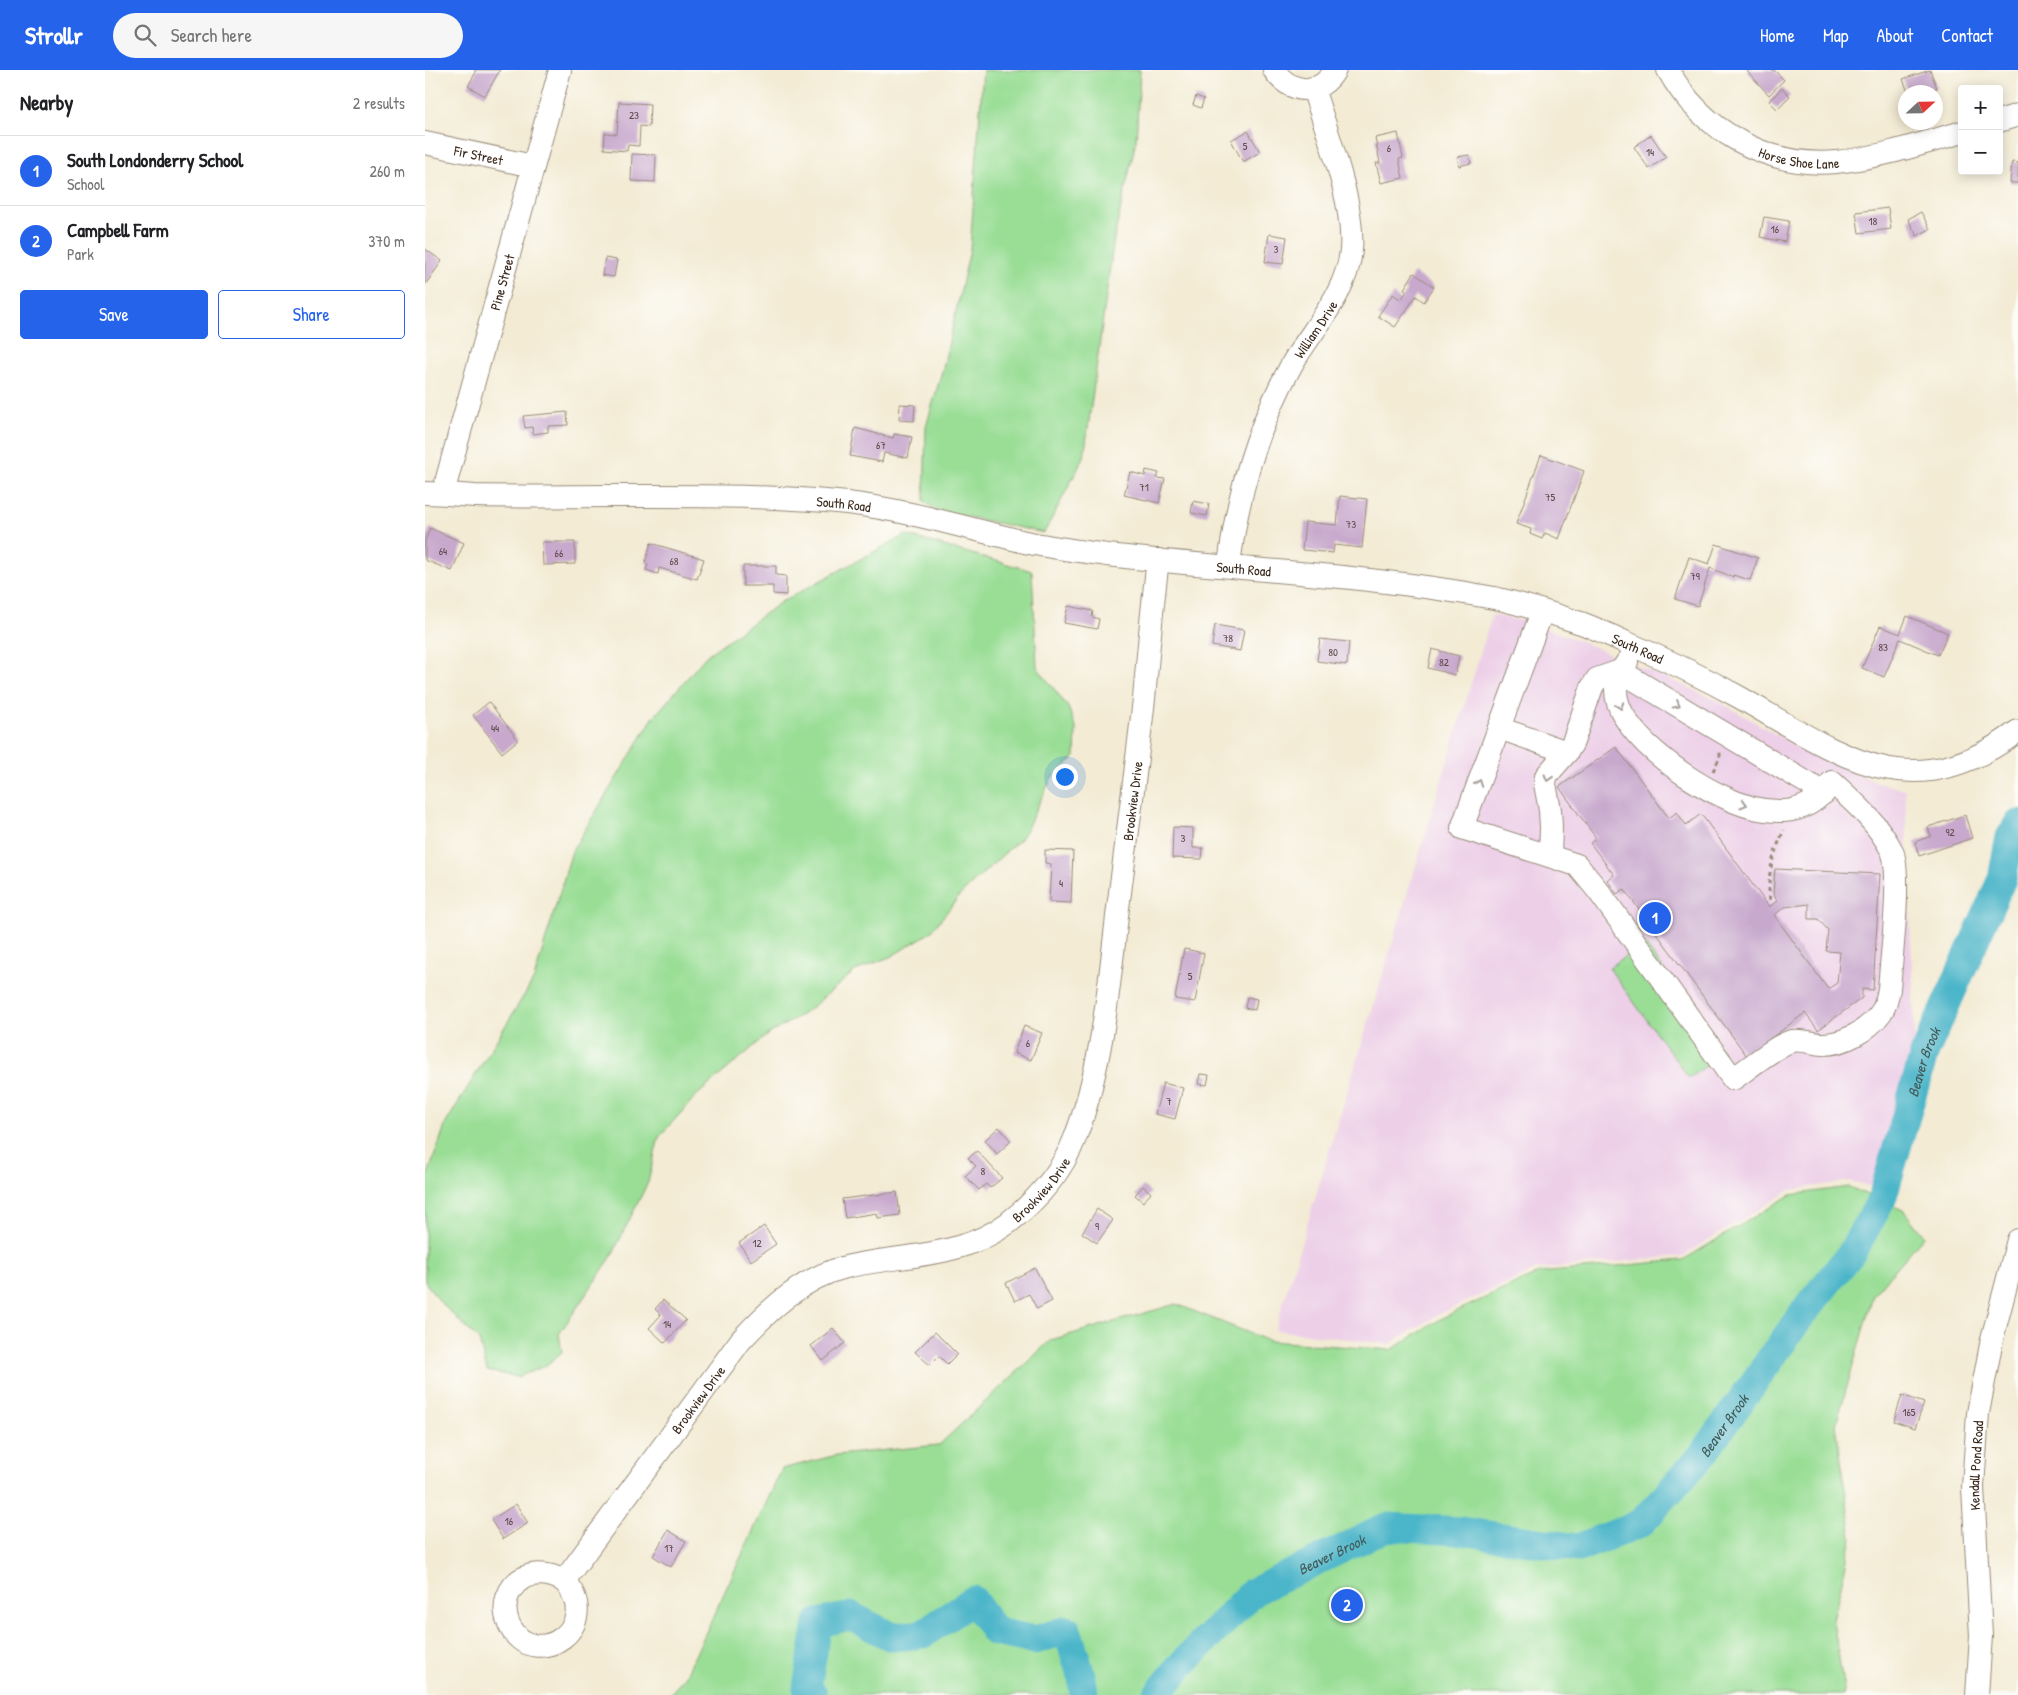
<!DOCTYPE html>
<html lang="en">
<head>
<meta charset="utf-8">
<style>
	:root { --surface:#fff; --page:#f6f6f6; --text:#202124; --muted:#757577; --line:#e0e0e0; --accent:#2563eb }
	body { margin:0; font-family:"Patrick Hand",sans-serif; background:var(--page); color:var(--text) }
	.controls { position:absolute; right:15px; top:15px; display:grid; overflow:hidden; border-radius:5px; box-shadow:0 2px 12px #0003 }
	.controls button { width:45px; height:45px; display:grid; place-items:center; padding:0; border:0; border-bottom:1px solid var(--line); background:var(--surface); color:var(--text); font:25px sans-serif }
	.compass { position:absolute; left:1473px; top:15px; width:45px; height:45px; border-radius:50%; background:var(--surface); box-shadow:0 2px 12px #0003; rotate:68deg }
	.you { position:absolute; left:639px; top:706px; width:18px; height:18px; margin:-12px; border:4px solid #fff; border-radius:50%; background:#1a73e8; box-shadow:0 0 0 8px #1a73e833 }
	.badge { display:grid; place-items:center; width:32px; height:32px; border-radius:50%; background:var(--accent); color:#fff; font-size:16px; font-weight:700 }
	.pin { position:absolute; translate:-50% -50%; border:2px solid #fff; box-shadow:0 1px 5px #0006 }
	.list { margin:0; padding:0; list-style:none }
	h2 { display:flex; justify-content:space-between; align-items:center; height:65px; margin:0; padding:0 20px; font-size:21px }
	h2 small { font-size:16px; font-weight:400; color:var(--muted) }
	.list li { display:grid; grid-template-columns:32px 1fr auto; gap:15px; align-items:center; box-sizing:border-box; height:70px; padding:0 20px; border-top:1px solid var(--line) }
	.list b { display:block; font-size:19px; white-space:nowrap }
	.list p { margin:0; font-size:16px; white-space:nowrap; color:var(--muted) }
	.list em { font-size:16px; font-style:normal; color:var(--muted) }
	.actions { display:flex; gap:10px; padding:15px 20px }
	.actions a { flex:1; padding:11px 0; border:1px solid var(--accent); border-radius:5px; text-align:center; font-size:18px; color:var(--accent) }
	.actions .main { background:var(--accent); color:#fff }
	.icon { flex:none; width:28px; height:28px; fill:none; stroke:currentColor; stroke-width:2; stroke-linecap:round; stroke-linejoin:round }
	.map { position:relative; flex:none; width:1593px; height:1625px; overflow:hidden }
	header { display:flex; align-items:center; gap:30px; box-sizing:border-box; height:70px; padding:0 25px; background:var(--accent); color:#fff }
	header strong { font-size:24px }
	nav { display:flex; gap:28px; margin-inline-start:auto; font-size:18px }
	.search { width:350px; height:45px; background:var(--page); display:flex; align-items:center; gap:12px; box-sizing:border-box; padding:0 18px; border-radius:28px; color:var(--muted); font-size:19px }
	main { display:flex }
	aside { flex:1; background:var(--surface) }
	.map>svg:first-child { display:block }
	.built { fill:#edd0e8 }
	.green { fill:#9ade96; stroke:#6a845a }
	.lines { fill:none; stroke-linecap:round; stroke-linejoin:round }
	.river { stroke:#4bb5c9; stroke-width:29 }
	.building { fill:#c8a9cd; fill-rule:evenodd }
	.minor-casing { stroke:#978a79; stroke-width:24 }
	.path { stroke:#978a79; stroke-width:3; stroke-dasharray:4 4; stroke-linecap:butt }
	.minor { stroke:#fff; stroke-width:22 }
	.oneway { stroke:#a79f9a }
	.labels { text-anchor:middle; dominant-baseline:central; stroke-width:4; stroke-linejoin:round; paint-order:stroke }
	.number-label { font-size:11px; fill:#5e4a4a }
	.street-label { font-size:14px; fill:#3b2a1e; stroke:#fdfcf7 }
	.water-label { font-size:15px; font-style:italic; fill:#415b5a; stroke:#fdfcf7 }
</style>
</head>
<body>
<header>
<strong>Strollr</strong>
<div class="search"><svg class="icon" aria-label="search" viewBox="0 0 24 24"><circle cx="10" cy="10" r="6"/><path d="M15 15l6 6"/></svg>Search here</div>
<nav><a>Home</a><a>Map</a><a>About</a><a>Contact</a></nav>
</header>
<main>
<aside>
<h2>Nearby<small>2 results</small></h2>
<ul class="list">
<li><span class="badge">1</span><div><b>South Londonderry School</b><p>School</p></div><em>260 m</em></li>
<li><span class="badge">2</span><div><b>Campbell Farm</b><p>Park</p></div><em>370 m</em></li>
</ul>
<div class="actions"><a class="main">Save</a><a>Share</a></div>
</aside>
<div class="map">
<svg width="1593" height="1625" viewBox="0 0 1593 1625">
	<rect width="100%" height="100%" fill="#fdfcf7"/>
	<filter id="ink" filterUnits="userSpaceOnUse"><feTurbulence type="fractalNoise" baseFrequency=".02" numOctaves="2"/><feDisplacementMap in="SourceGraphic" scale="10" xChannelSelector="R" yChannelSelector="G"/><feConvolveMatrix kernelMatrix="1 2 1 2 8 2 1 2 1" color-interpolation-filters="sRGB"/></filter>
	<filter id="wash" filterUnits="userSpaceOnUse"><feTurbulence type="fractalNoise" baseFrequency=".0096" numOctaves="4" result="noise"/><feDisplacementMap in="SourceGraphic" scale="20" xChannelSelector="R" yChannelSelector="G"/><feGaussianBlur stdDeviation="1.12" result="paint"/><feColorMatrix in="noise" values="0 0 0 0 0 0 0 0 0 0 0 0 0 0 0 0 0 1.4 0 .05"/><feComposite in="paint" operator="in"/></filter>
	<g filter="url(#wash)">
		<rect width="100%" height="100%" fill="#f3ebd4"/>
		<path class="built" d="M 1067,545 L 1103,552 L 1155,571 L 1290,629 L 1374,678 L 1454,713 L 1480,720 L 1490,976 L 1448,1117 L 1425,1111 L 1365,1120 L 1258,1186 L 1114,1199 L 1018,1242 L 964,1274 L 850,1260 Z"/>
		<path class="green" d="M 558,0 L 715,0 L 711,71 L 689,168 L 659,387 L 619,463 L 512,440 L 499,432 L 501,357 L 518,298 L 545,180 Z
			M 480,465 L 607,501 L 612,597 L 643,637 L 651,658 L 650,687 L 627,707 L 598,766 L 536,824 L 506,862 L 467,886 L 430,901 L 381,942 L 342,965 L 272,1025 L 234,1067 L 223,1112 L 185,1189 L 134,1264 L 137,1282 L 120,1296 L 93,1307 L 62,1301 L 54,1270 L 17,1234 L 0,1212 L 0,1113 L 21,1053 L 109,909 L 147,781 L 228,648 L 282,585 L 356,532 Z
			M 1219,873 L 1299,983 L 1264,1008 L 1184,898 Z
			M 1424,1117 L 1478,1140 L 1499,1166 L 1448,1225 L 1411,1355 L 1427,1468 L 1408,1550 L 1419,1620 L 1418,1625 L 244,1625 L 260,1607 L 357,1399 L 412,1385 L 514,1375 L 626,1270 L 751,1234 L 844,1271 L 966,1280 L 1019,1247 L 1114,1203 L 1258,1190 L 1365,1125 Z"/>
		<g class="lines">
			<g class="river">
				<path d="M 388,1625 L 382,1618 L 393,1553 L 426,1546 L 467,1567 L 498,1564 L 548,1530 L 570,1562 L 610,1570 L 642,1560 L 657,1608 L 659,1625"/>
				<path id="s1" d="M 732,1625 L 757,1594 L 828,1522 L 962,1457 L 1036,1461 L 1153,1478 L 1216,1453 L 1279,1383 L 1375,1247 L 1427,1182 L 1457,1129 L 1499,984 L 1577,809 L 1585,767 L 1593,754"/>
			</g>
		</g>
		<g id="blocks">
			<path class="building" d="M 49,0 L 75,0 L 60,26 L 43,16 L 51,2 Z
				M 1323,0 L 1349,0 L 1359,10 L 1344,25 L 1322,1 Z
				M 1505,0 L 1512,18 L 1498,22 L 1483,22 L 1478,9 Z
				M 1357,18 L 1365,26 L 1352,39 L 1344,31 Z
				M 771,26 L 779,29 L 776,38 L 768,35 Z
				M 194,32 L 225,34 L 224,57 L 215,56 L 214,76 L 203,75 L 202,81 L 179,79 L 180,63 L 192,64 Z
				M 823,61 L 835,82 L 818,92 L 806,70 Z
				M 973,63 L 978,88 L 974,89 L 978,108 L 956,113 L 951,93 L 955,93 L 950,68 Z
				M 1226,65 L 1241,87 L 1224,99 L 1209,77 Z
				M 207,84 L 231,85 L 230,112 L 206,111 Z
				M 1044,85 L 1046,93 L 1034,96 L 1032,87 Z
				M 1587,92 L 1593,93 L 1593,113 L 1585,113 Z
				M 1463,138 L 1466,159 L 1434,163 L 1431,142 Z
				M 1496,142 L 1505,159 L 1492,166 L 1483,149 Z
				M 1339,147 L 1364,151 L 1360,172 L 1335,167 Z
				M 844,164 L 862,167 L 858,194 L 840,192 Z
				M 0,179 L 17,191 L 0,215 Z
				M 180,188 L 192,190 L 189,207 L 177,205 Z
				M 989,203 L 1009,217 L 999,232 L 991,226 L 970,257 L 953,246 L 968,224 L 976,230 L 982,221 L 979,219 Z
				M 475,334 L 490,335 L 489,351 L 474,350 Z
				M 142,342 L 143,355 L 123,356 L 123,362 L 108,364 L 107,357 L 100,358 L 98,346 Z
				M 430,358 L 468,368 L 469,364 L 487,367 L 483,388 L 459,383 L 457,392 L 425,386 Z
				M 1116,385 L 1159,401 L 1134,469 L 1120,463 L 1117,469 L 1105,464 L 1106,459 L 1091,454 Z
				M 721,400 L 734,403 L 732,408 L 740,409 L 734,433 L 699,425 L 705,402 L 720,406 Z
				M 915,426 L 942,429 L 937,478 L 909,475 L 908,483 L 877,480 L 880,452 L 912,455 Z
				M 768,431 L 784,434 L 782,446 L 766,443 Z
				M 5,458 L 39,473 L 27,501 L 0,490 L 0,471 Z
				M 117,472 L 150,472 L 150,494 L 118,495 Z
				M 226,473 L 279,489 L 272,509 L 234,498 L 233,504 L 221,500 L 223,494 L 220,493 Z
				M 1291,474 L 1333,488 L 1325,510 L 1308,505 L 1308,507 L 1285,498 L 1273,536 L 1250,529 L 1264,487 L 1284,494 Z
				M 318,496 L 351,496 L 351,505 L 361,506 L 361,525 L 348,524 L 348,516 L 318,516 Z
				M 643,536 L 668,541 L 667,547 L 674,549 L 672,559 L 639,553 Z
				M 1482,546 L 1523,563 L 1513,585 L 1475,569 L 1459,607 L 1437,598 L 1455,556 L 1475,564 Z
				M 790,555 L 819,560 L 815,581 L 787,576 Z
				M 895,569 L 924,572 L 922,595 L 892,591 Z
				M 1007,579 L 1034,586 L 1030,605 L 1003,598 Z
				M 64,632 L 93,670 L 77,683 L 48,645 Z
				M 1191,677 L 1244,748 L 1252,742 L 1261,755 L 1276,744 L 1344,837 L 1352,831 L 1348,823 L 1350,799 L 1455,804 L 1448,920 L 1437,919 L 1437,928 L 1393,960 L 1380,943 L 1322,986 L 1199,819 L 1192,824 L 1182,810 L 1189,805 L 1165,773 L 1171,768 L 1134,717 ZM 1384,834 L 1384,849 L 1393,849 L 1403,860 L 1401,881 L 1415,882 L 1412,913 L 1403,919 L 1349,845 L 1360,837 Z
				M 1540,745 L 1547,768 L 1494,786 L 1490,772 L 1506,766 L 1503,757 Z
				M 748,757 L 768,758 L 768,778 L 778,778 L 777,789 L 747,788 Z
				M 620,780 L 648,781 L 646,833 L 624,832 L 626,794 L 620,793 Z
				M 759,879 L 779,883 L 770,932 L 750,929 Z
				M 822,927 L 832,929 L 830,940 L 820,938 Z
				M 599,956 L 617,963 L 606,990 L 589,983 Z
				M 775,1004 L 784,1005 L 782,1015 L 773,1014 Z
				M 738,1013 L 758,1018 L 750,1049 L 730,1044 Z
				M 574,1057 L 586,1071 L 572,1084 L 560,1070 Z
				M 552,1081 L 577,1108 L 565,1118 L 561,1114 L 554,1120 L 540,1106 L 551,1096 L 543,1088 Z
				M 718,1116 L 726,1123 L 718,1132 L 710,1125 Z
				M 472,1122 L 475,1145 L 453,1148 L 452,1143 L 420,1148 L 417,1129 Z
				M 672,1139 L 688,1150 L 672,1173 L 657,1163 Z
				M 339,1156 L 351,1174 L 326,1191 L 314,1173 Z
				M 610,1198 L 627,1231 L 612,1239 L 604,1224 L 590,1231 L 581,1213 Z
				M 238,1230 L 261,1250 L 240,1273 L 224,1258 L 236,1245 L 230,1239 Z
				M 408,1258 L 420,1273 L 398,1291 L 386,1276 Z
				M 510,1262 L 532,1284 L 522,1294 L 514,1286 L 505,1295 L 490,1282 Z
				M 1477,1325 L 1499,1333 L 1490,1358 L 1469,1351 Z
				M 91,1434 L 103,1453 L 78,1469 L 66,1450 Z
				M 243,1460 L 261,1471 L 246,1497 L 228,1486 Z"/>
		</g>
	</g>
	<g filter="url(#ink)">
		<use href="#blocks" fill-opacity="0" stroke="#978a79" stroke-width="1"/>
		<g class="lines">
			<defs>
				<g id="minor">
					<path d="M 849,0 C 865,24 895,27 910,0"/>
					<path id="s2" d="M 1243,0 C 1276,60 1342,98 1411,92 C 1453,88 1496,74 1537,62"/>
					<path d="M 1574,51 L 1593,45"/>
					<path id="s3" d="M 0,73 L 108,96"/>
					<path id="s4" d="M 0,423 C 17,423 33,425 50,426 C 96,427 144,426 190,426 C 268,426 345,425 422,433 C 482,440 541,458 600,472 C 627,478 655,481 682,485 C 811,500 941,504 1069,528 C 1098,534 1128,544 1156,553 C 1172,559 1187,566 1202,573 C 1240,589 1278,607 1314,627 C 1414,684 1484,742 1593,661"/>
					<path id="s5" d="M 18,423 L 135,0"/>
					<path id="s6" d="M 804,496 C 812,425 832,357 867,294 C 888,258 922,224 926,180 C 930,134 902,63 888,18"/>
					<path d="M 1117,542 L 1037,758 L 1152,795 L 1175,823 L 1308,1009 C 1321,1000 1353,974 1367,971 C 1377,969 1388,974 1398,974 C 1419,974 1442,961 1455,944 C 1461,937 1462,928 1464,919 C 1466,890 1477,804 1467,781 C 1453,753 1429,732 1407,712"/>
					<path d="M 1202,592 C 1196,600 1191,609 1191,619 C 1190,661 1263,711 1297,726 C 1315,735 1338,742 1359,741 C 1379,740 1395,729 1406,713"/>
					<path d="M 1074,658 L 1142,682"/>
					<path d="M 1125,786 L 1126,757 L 1125,740 L 1120,714 L 1121,706 L 1142,682 L 1148,672 L 1167,617 L 1172,609 L 1195,601 L 1399,723"/>
					<path id="s7" d="M 139,1511 C 180,1556 111,1602 86,1558 C 81,1549 79,1538 82,1528 C 91,1502 117,1499 139,1511 L 316,1270 C 344,1240 378,1207 421,1197 C 476,1184 535,1189 583,1153 C 611,1131 637,1102 650,1068 C 678,995 684,914 693,838 C 702,768 711,699 719,629 C 723,583 727,537 733,490"/>
					<path id="s8" d="M 1552,1625 L 1556,1566 L 1548,1417 L 1553,1343 L 1567,1269 L 1593,1170"/>
				</g>
			</defs>
			<use href="#minor" class="minor-casing"/>
			<path class="path" d="M 1288,701 L 1295,687 L 1295,681
				M 1345,830 C 1341,804 1349,783 1359,760"/>
			<use href="#minor" class="minor"/>
		</g>
		<defs><path id="oneway-chevron" d="M-2-3.5L2.5 0L-2 3.5" fill="none" stroke-width="1.6" stroke-linecap="round" stroke-linejoin="round" transform="scale(1.25)"/></defs>
		<g class="oneway">
			<use href="#oneway-chevron" transform="translate(1252 635) rotate(31)"/>
			<use href="#oneway-chevron" transform="translate(1195 636) rotate(70)"/>
			<use href="#oneway-chevron" transform="translate(1123 708) rotate(107)"/>
			<use href="#oneway-chevron" transform="translate(1054 713) rotate(-70)"/>
			<use href="#oneway-chevron" transform="translate(1319 734) rotate(16)"/>
		</g>
	</g>
	<g class="labels">
		<g class="number-label">
			<text x="209" y="45">23</text>
			<text x="820" y="76">5</text>
			<text x="964" y="78">6</text>
			<text x="1225" y="82">14</text>
			<text x="1448" y="151">18</text>
			<text x="1350" y="159">16</text>
			<text x="851" y="179">3</text>
			<text x="456" y="375">67</text>
			<text x="719" y="417">71</text>
			<text x="1125" y="427">75</text>
			<text x="926" y="454">73</text>
			<text x="18" y="481">64</text>
			<text x="134" y="483">66</text>
			<text x="249" y="491">68</text>
			<text x="1270" y="506">79</text>
			<text x="803" y="568">78</text>
			<text x="1458" y="577">83</text>
			<text x="908" y="582">80</text>
			<text x="1019" y="592">82</text>
			<text x="70" y="658">44</text>
			<text x="1525" y="762">92</text>
			<text x="758" y="768">3</text>
			<text x="636" y="813">4</text>
			<text x="765" y="906">5</text>
			<text x="603" y="973">6</text>
			<text x="744" y="1031">7</text>
			<text x="558" y="1101">8</text>
			<text x="672" y="1156">9</text>
			<text x="332" y="1173">12</text>
			<text x="242" y="1254">14</text>
			<text x="1484" y="1342">165</text>
			<text x="84" y="1451">16</text>
			<text x="244" y="1478">17</text>
		</g>
		<g class="street-label">
			<text stroke="none"><textPath href="#s3" startOffset="55">Fir Street</textPath></text>
			<text stroke="none"><textPath href="#s2" startOffset="165">Horse Shoe Lane</textPath></text>
			<text stroke="none"><textPath href="#s5" startOffset="219">Pine Street</textPath></text>
			<text stroke="none"><textPath href="#s6" startOffset="255">William Drive</textPath></text>
			<text stroke="none"><textPath href="#s4" startOffset="419">South Road</textPath></text>
			<text stroke="none"><textPath href="#s4" startOffset="825">South Road</textPath></text>
			<text stroke="none"><textPath href="#s4" startOffset="1230">South Road</textPath></text>
			<text stroke="none"><textPath href="#s7" startOffset="1275">Brookview Drive</textPath></text>
			<text stroke="none"><textPath href="#s7" startOffset="870">Brookview Drive</textPath></text>
			<text stroke="none"><textPath href="#s7" startOffset="450">Brookview Drive</textPath></text>
			<text stroke="none"><textPath href="#s8" startOffset="230">Kendall Pond Road</textPath></text>
		</g>
		<g class="water-label">
			<text stroke="none"><textPath href="#s1" startOffset="1098">Beaver Brook</textPath></text>
			<text stroke="none"><textPath href="#s1" startOffset="678">Beaver Brook</textPath></text>
			<text stroke="none"><textPath href="#s1" startOffset="228">Beaver Brook</textPath></text>
		</g>
	</g>
</svg>
<div class="controls">
<button>+</button>
<button>−</button>
</div>
<svg class="compass" viewBox="-18 -18 36 36"><path d="M0-13l5 13h-10z" fill="#e53935"/><path d="M0 13l5-13h-10z" fill="#757577"/></svg>
<div class="you"></div>
<div class="pin badge" style="left:1230px;top:848px">1</div>
<div class="pin badge" style="left:922px;top:1535px">2</div>
</div>
</main>
</body>
</html>
